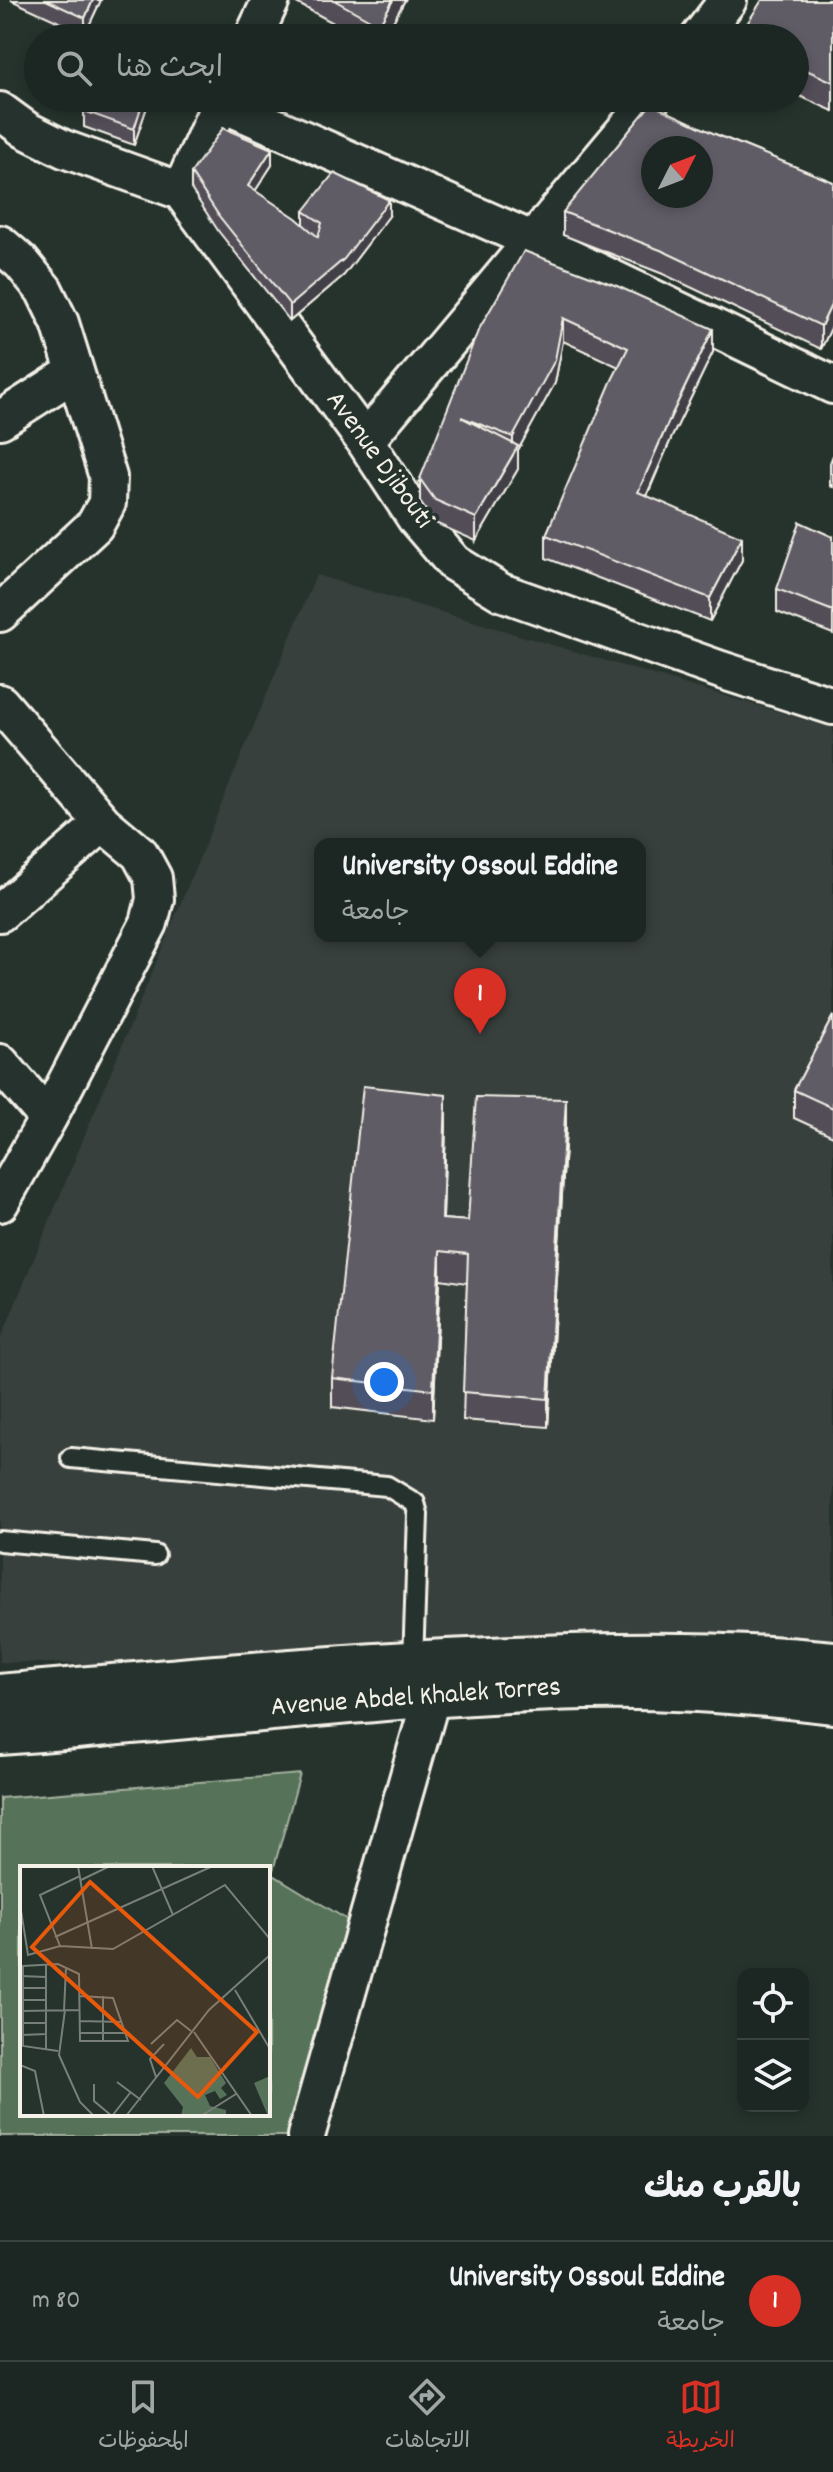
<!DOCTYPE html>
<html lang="ar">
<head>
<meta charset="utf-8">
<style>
	:root { --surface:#1c2622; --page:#252e2a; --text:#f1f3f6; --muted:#a0a5a5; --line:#3a4340; --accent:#d93025 }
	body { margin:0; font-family:Dekko,"Playpen Sans Arabic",sans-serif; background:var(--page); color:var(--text); direction:rtl }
	.controls { position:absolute; right:24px; bottom:24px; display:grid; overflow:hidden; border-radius:16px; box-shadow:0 4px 12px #0003 }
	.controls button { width:72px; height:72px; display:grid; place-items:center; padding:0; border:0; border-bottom:2px solid var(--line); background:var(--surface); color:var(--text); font:40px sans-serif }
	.compass { position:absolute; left:641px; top:136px; width:72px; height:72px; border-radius:50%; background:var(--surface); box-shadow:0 4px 12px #0003; rotate:48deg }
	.you { position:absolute; left:384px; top:1382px; width:28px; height:28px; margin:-20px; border:6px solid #fff; border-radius:50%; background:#1a73e8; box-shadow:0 0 0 12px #1a73e833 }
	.badge { display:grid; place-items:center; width:52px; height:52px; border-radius:50%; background:var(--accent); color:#fff; font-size:26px; font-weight:700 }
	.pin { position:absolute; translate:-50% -66px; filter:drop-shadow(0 2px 4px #0008) }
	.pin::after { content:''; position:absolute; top:42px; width:28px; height:24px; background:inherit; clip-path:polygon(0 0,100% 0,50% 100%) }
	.popup { position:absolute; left:314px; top:838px; width:332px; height:104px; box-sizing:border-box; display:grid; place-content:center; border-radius:16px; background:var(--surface); filter:drop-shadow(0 2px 6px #0005); font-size:26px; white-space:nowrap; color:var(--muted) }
	.popup b { font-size:30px; color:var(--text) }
	.popup::after { content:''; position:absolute; left:50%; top:100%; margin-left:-16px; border:16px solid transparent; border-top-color:var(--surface) }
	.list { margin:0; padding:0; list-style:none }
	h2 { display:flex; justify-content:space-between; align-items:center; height:104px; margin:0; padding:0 32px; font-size:34px }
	h2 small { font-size:26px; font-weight:400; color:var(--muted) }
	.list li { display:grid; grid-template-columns:52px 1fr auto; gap:24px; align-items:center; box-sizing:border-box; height:120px; padding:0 32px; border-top:2px solid var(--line) }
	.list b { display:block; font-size:30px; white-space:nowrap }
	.list p { margin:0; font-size:26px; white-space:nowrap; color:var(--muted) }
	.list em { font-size:26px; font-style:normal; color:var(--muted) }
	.icon { flex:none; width:44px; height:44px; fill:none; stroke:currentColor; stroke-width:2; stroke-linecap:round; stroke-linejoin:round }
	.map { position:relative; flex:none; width:833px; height:2136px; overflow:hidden; direction:ltr }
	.search { position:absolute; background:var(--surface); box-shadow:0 4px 12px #0003; left:24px; right:24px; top:24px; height:88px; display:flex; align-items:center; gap:20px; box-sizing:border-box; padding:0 28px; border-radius:44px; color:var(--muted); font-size:30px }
	.sheet { height:224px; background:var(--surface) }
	nav { display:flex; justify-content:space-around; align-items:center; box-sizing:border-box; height:112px; border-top:2px solid var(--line); background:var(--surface); font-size:22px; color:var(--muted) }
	nav a { display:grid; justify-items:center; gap:4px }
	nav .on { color:var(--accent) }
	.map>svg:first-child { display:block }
	.built { fill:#373f3e; fill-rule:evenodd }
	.green { fill:#567259; stroke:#a5b2a0; stroke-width:2; fill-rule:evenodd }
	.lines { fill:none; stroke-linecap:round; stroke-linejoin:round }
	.lane-casing { stroke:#f4f1e8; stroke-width:24 }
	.street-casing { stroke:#f4f1e8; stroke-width:42 }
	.secondary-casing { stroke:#f4f1e8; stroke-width:50 }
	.lane { stroke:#26332d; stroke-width:18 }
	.street { stroke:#26332d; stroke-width:36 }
	.secondary { stroke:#26332d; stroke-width:44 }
	.wall { fill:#524e58; stroke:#f4f1e8; stroke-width:2 }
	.shaded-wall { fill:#424047; stroke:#f4f1e8; stroke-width:2 }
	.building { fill:#5f5b66; stroke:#f4f1e8; stroke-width:2; fill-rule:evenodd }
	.labels { text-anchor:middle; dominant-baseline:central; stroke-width:8; stroke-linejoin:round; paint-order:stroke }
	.street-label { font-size:28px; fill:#f4f1e8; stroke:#26332d }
	.inset-road { fill:none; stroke:#787f78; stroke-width:2 }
	.view { fill:#e8590c; fill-opacity:0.15; stroke:#e8590c; stroke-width:4 }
	.inset-edge { fill:none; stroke:#f4f1e8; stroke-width:4 }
</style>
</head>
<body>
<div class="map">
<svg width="833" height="2136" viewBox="0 0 833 2136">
	<rect width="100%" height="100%" fill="#26332d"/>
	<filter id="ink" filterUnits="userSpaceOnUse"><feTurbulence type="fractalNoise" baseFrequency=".0125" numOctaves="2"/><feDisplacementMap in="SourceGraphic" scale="16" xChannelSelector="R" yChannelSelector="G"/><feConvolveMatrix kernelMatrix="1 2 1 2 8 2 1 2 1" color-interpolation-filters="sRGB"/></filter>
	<g filter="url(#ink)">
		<path class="built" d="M 316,575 L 833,728 L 833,1680 L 0,1662 L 0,1341 ZM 320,844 L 640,844 L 640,936 L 320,936 Z"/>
		<path class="green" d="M 300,1774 L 272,1874 L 346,1919 L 355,1972 L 306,2136 L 0,2136 L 0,1798 ZM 22,1868 L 268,1868 L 268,2114 L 22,2114 Z"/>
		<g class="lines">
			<defs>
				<path id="lane" d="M 71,1458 L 387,1486 L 415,1503 L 418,1514 L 413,1663
					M 0,1541 L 155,1555"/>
				<path id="street" d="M 253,38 L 271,0
					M 699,38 L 728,0
					M 221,103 L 534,241 L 833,385
					M 0,111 L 26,130 L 64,149 L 181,191 L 365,441 L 417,520 L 454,563 L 501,592 L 721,670 L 833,706
					M 181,191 L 223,98
					M 0,244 L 21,262 L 44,290 L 60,323 L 108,477 L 107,503 L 95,525 L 0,613
					M 0,420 L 75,372
					M 365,441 L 652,98
					M 0,703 L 103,823 L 140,854 L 153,878 L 155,899 L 149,923 L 48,1118 L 0,1203
					M 0,913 L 103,823
					M 0,1063 L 48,1118
					M 306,2136 L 432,1695"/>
				<path id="secondary" d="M 0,1697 C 157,1683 313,1668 470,1661 C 592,1655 712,1652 833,1664
					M 0,1732 C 195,1718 390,1692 585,1687 C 668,1685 751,1691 833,1701"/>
			</defs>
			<use href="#lane" class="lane-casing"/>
			<use href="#street" class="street-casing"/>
			<use href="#secondary" class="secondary-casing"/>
			<use href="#lane" class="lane"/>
			<use href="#street" class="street"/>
			<use href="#secondary" class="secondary"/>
		</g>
		<path class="wall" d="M 11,0 L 101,0 L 85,34 Z
			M 291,0 L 405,0 L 384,38 L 361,38 Z
			M 833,0 L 833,111 L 795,94 L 795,38 Z
			M 150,98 L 134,145 L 84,127 L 84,111 Z
			M 715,134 L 833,182 L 833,324 L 821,349 L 663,274 L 563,235 L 563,212 Z
			M 272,165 L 255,191 L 304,225 L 304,211 L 389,216 L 344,275 L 290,321 L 219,232 L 191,189 L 191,173 Z
			M 524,251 L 713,352 L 671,439 L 647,496 L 742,560 L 710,621 L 546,558 L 546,535 L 619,367 L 563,341 L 555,383 L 518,450 L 518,469 L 476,541 L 435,523 L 420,502 L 420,479 Z
			M 833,455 L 833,487 L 830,486 L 830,463 Z
			M 833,537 L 833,634 L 777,612 L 777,589 Z
			M 833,1016 L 833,1136 L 794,1118 L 794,1090 Z
			M 446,1124 L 443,1219 L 468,1221 L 566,1128 L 548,1427 L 463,1420 L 467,1283 L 440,1279 L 433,1419 L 332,1407 L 332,1378 Z"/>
		<path class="shaded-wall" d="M 93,0 L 101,0 L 85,34 L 85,18 Z
			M 393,0 L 405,0 L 384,38 L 379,38 L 379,25 Z
			M 144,98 L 150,98 L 134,145 L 134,129 Z
			M 272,149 L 272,165 L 248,202 L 248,186 Z
			M 389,200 L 389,216 L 344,275 L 290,321 L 290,305 Z
			M 833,301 L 833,324 L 821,349 L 821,326 Z
			M 563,318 L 563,341 L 555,383 L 518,450 L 518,469 L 476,541 L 476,518 L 513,455 L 513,437 Z
			M 713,329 L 713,352 L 671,439 L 638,515 L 638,492 L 671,416 Z
			M 742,537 L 742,560 L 710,621 L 710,598 Z
			M 446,1095 L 446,1124 L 442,1248 L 442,1219 Z
			M 566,1099 L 566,1128 L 548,1427 L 548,1399 Z
			M 440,1251 L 440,1279 L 433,1419 L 433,1390 Z"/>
		<path class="building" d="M 46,0 L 93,0 L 85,18 Z
			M 334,0 L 393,0 L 379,25 Z
			M 762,0 L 833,0 L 833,82 L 795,65 L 795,38 L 738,38 Z
			M 89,98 L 144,98 L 134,129 L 84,111 Z
			M 651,104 L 715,134 L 833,182 L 833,301 L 821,326 L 663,251 L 563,212 ZM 653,148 L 701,148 L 701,196 L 653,196 Z
			M 223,128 L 272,149 L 248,186 L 296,218 L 318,237 L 322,223 L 304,211 L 334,173 L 389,200 L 344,259 L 290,305 L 219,216 L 191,173 Z
			M 524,251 L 617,286 L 713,329 L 671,416 L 638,492 L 742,537 L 710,598 L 546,535 L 611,382 L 628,348 L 563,318 L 555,360 L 513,437 L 461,417 L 518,446 L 476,518 L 435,500 L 420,479 L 478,331 Z
			M 800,522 L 833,537 L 833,611 L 777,589 Z
			M 833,1016 L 833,1108 L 794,1090 Z
			M 363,1086 L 446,1095 L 442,1219 L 468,1221 L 476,1097 L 566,1099 L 548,1399 L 463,1392 L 468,1254 L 440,1251 L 433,1390 L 332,1378 Z"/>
	</g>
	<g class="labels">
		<g class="street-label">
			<text transform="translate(378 461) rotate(54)">Avenue Djibouti</text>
			<text transform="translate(416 1699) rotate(-4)">Avenue Abdel Khalek Torres</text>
		</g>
	</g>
	<g transform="translate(20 1866)">
		<rect width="250" height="250" fill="#26332d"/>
		<path d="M 171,182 L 177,191 L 190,191 L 206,217 L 201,222 L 207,229 L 200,233 L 195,225 L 185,229 L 190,240 L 206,244 L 206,250 L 161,250 L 163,241 L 144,217 ZM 250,210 L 250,250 L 248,250 L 234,217 Z" fill="#567259"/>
		<path class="inset-road" d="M 58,0 L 72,83M 132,0 L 153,49M 61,14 L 90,0M 0,38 L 8,89 L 40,80 L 93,83 L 205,19 L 250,73M 35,71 L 193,0M 40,80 L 20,29 L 60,10M 26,99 L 26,184M 0,110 L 26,111M 0,122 L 26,122M 215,124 L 250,183M 0,134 L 27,134M 44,144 L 46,102M 45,144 L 39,189 L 60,236 L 74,250M 1,145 L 59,144M 59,155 L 102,156M 1,157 L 27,157M 174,166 L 232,250M 59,167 L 106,167M 1,169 L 27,168M 83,176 L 83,130M 131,178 L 157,154 L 171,165M 38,185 L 3,180 L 3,100 L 38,98 L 59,108 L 60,175 L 108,175 L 93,132 L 60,130M 0,199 L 15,205 L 24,250M 136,211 L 130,193 L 144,178M 97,216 L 121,234M 74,218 L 74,235 L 92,250 L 110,227M 106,250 L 189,144 L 250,89M 181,250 L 216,228"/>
		<path class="view" d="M 70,16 L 237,166 L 178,231 L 12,81 Z"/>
		<rect width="250" height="250" class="inset-edge"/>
	</g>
</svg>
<div class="controls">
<button><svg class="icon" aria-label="locate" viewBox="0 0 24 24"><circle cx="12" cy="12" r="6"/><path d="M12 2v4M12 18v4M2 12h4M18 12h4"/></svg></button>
<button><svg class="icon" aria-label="layers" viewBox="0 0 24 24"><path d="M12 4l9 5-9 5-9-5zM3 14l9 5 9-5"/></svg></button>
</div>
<svg class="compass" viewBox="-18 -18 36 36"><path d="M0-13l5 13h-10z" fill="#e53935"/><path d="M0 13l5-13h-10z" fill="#a0a5a5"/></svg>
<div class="you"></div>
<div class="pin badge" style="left:480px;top:1034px">1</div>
<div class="popup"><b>University Ossoul Eddine</b>جامعة</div>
<div class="search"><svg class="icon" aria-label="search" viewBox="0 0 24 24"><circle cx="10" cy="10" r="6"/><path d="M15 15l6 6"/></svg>ابحث هنا</div>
</div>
<section class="sheet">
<h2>بالقرب منك<small></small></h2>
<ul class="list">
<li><span class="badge">1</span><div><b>University Ossoul Eddine</b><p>جامعة</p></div><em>80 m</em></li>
</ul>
</section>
<nav>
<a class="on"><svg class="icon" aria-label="map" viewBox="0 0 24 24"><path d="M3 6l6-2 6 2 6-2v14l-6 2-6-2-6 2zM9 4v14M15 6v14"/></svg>الخريطة</a>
<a><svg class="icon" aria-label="directions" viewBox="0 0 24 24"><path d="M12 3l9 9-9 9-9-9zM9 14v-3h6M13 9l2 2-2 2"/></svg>الاتجاهات</a>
<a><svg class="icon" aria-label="saved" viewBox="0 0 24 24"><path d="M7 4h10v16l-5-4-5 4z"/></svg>المحفوظات</a>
</nav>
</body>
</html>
